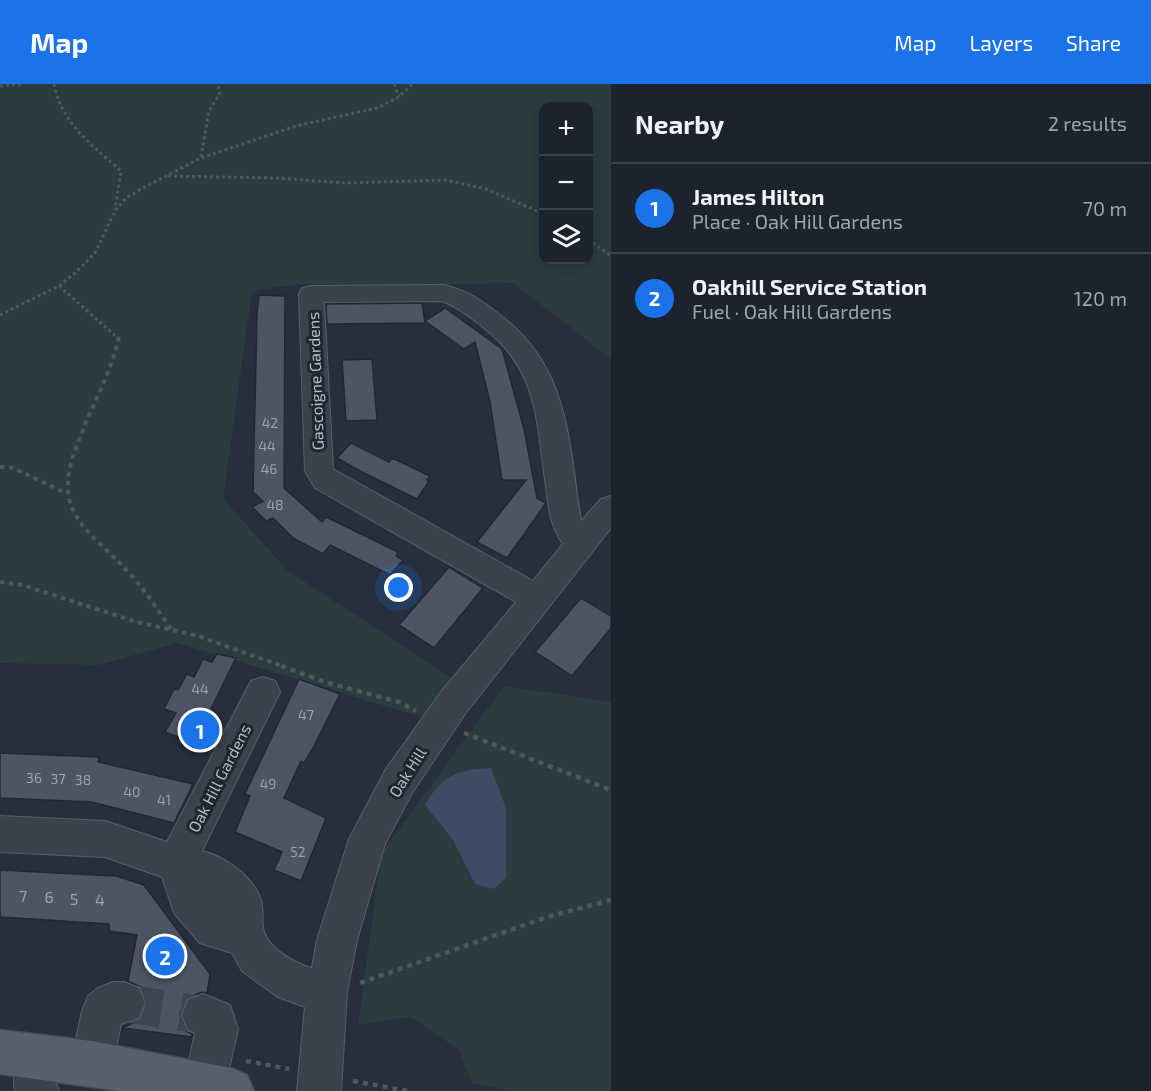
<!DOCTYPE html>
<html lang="en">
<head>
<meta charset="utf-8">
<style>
	:root { --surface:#1d232e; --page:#252b36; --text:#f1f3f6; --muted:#a0a4aa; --line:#3b404a; --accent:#1a73e8 }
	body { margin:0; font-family:"Exo 2",sans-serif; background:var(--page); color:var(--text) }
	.controls { position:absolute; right:18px; top:18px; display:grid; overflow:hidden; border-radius:12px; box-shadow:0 3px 15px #0003 }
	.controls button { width:54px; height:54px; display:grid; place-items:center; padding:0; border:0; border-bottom:2px solid var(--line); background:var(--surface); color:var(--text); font:30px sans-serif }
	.you { position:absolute; left:399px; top:504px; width:21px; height:21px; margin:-15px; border:4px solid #fff; border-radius:50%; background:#1a73e8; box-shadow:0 0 0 9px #1a73e833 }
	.badge { display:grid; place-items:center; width:39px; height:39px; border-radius:50%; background:var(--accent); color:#fff; font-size:20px; font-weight:700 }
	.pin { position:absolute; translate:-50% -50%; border:3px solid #fff; box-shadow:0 2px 6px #0006 }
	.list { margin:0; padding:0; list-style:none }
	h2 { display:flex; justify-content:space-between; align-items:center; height:78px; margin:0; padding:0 24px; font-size:26px }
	h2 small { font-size:20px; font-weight:400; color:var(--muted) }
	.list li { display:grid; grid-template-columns:39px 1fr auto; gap:18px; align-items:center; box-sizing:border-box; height:90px; padding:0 24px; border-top:2px solid var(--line) }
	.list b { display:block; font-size:22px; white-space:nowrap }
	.list p { margin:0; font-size:20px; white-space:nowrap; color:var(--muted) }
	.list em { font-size:20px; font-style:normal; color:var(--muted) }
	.icon { flex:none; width:33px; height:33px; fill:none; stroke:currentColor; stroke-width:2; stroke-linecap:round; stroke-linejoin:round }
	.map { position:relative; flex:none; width:611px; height:1007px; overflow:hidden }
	header { display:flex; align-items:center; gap:36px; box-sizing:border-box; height:84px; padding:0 30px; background:var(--accent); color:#fff }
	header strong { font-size:28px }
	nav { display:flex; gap:33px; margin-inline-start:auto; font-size:21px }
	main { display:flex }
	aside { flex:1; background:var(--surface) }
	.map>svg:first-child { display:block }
	.green { fill:#2a3c3f; fill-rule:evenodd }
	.water { fill:#3e4b64 }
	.building { fill:#4d5565; stroke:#212834; stroke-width:1.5 }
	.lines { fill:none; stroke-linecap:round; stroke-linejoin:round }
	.minor-tunnel { stroke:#3d4452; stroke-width:38; stroke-dasharray:38 19; stroke-linecap:butt }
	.minor-casing { stroke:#585f6b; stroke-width:2 }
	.major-casing { stroke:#444a56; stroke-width:3 }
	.path-far2 { stroke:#49595d; stroke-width:3; stroke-dasharray:3 3; stroke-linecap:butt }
	.path-far1 { stroke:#49595d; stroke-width:4; stroke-dasharray:4.5 4.5; stroke-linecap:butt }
	.path { stroke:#49595d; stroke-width:4.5; stroke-dasharray:5 5; stroke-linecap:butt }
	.minor { fill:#3b414d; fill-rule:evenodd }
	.major { fill:#59606d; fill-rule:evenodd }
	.labels { text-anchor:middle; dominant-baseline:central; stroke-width:6; stroke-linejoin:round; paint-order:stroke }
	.number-label { font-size:14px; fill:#9ca2af }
	.street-label { font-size:16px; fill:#b7bcc8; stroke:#1f2632 }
	.near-number-label { font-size:16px; fill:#9ca2af }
</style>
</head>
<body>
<header>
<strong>Map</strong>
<nav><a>Map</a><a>Layers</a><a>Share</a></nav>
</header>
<main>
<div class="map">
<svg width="611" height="1007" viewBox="0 0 611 1007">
	<rect width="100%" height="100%" fill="#272f3d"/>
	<path class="green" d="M 0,0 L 611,0 L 611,275 L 513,199 L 390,202 L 298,200 L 252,207 L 223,415 L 288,487 L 452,594 L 428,635 L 177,559 L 99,581 L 0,579 ZM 544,22 L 588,22 L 588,176 L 544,176 Z
		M 504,602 L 611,618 L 611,1007 L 510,1007 L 472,999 L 459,966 L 411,933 L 358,941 L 381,770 ZM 491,684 L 475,800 L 453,756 L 425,721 C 442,691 458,685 491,684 Z"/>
	<path class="water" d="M 491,684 L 506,724 L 506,794 L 494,805 L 475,800 L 453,756 L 425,721 C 442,691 458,685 491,684 Z"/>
	<path class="building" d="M 259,211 L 285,212 L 284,404 L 322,438 L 326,433 L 398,468 L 396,472 L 403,476 L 390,491 L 330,461 L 323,470 L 293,454 L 273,434 L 266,437 L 252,423 L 263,417 L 253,408 L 257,230 Z
		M 422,219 L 425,239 L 327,240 L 326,220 Z
		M 445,224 L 502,265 L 524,345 L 537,414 L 546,419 L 507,474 L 477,458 L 526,396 L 502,396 L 490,318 L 475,258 L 464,265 L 425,237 Z
		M 372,275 L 377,336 L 346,337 L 342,276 Z
		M 351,359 L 389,378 L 392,374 L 430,392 L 427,396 L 429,397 L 417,415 L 362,388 L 337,374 Z
		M 449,483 L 483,504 L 434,564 L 399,541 Z
		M 581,514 L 611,532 L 611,544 L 572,592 L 535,568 Z
		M 217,570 L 236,574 L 194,659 L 165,648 L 176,629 L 164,625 L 174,605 L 178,606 L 187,590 L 194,593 L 203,575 L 212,578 Z
		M 299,595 L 340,610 L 312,666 L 304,679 L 301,677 L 284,714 L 326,734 L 301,797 L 274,786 L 282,768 L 235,748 L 250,712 L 245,710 Z
		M 0,669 L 99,673 L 98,678 L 193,700 L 174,739 L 92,718 L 0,714 Z
		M 0,786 L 116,792 L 144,801 L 210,890 L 207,909 L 202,908 L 187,914 L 180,930 L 186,947 L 192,950 L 192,953 L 123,944 L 141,935 L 147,920 L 141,903 L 128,897 L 137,851 L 109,847 L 109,840 L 0,833 Z"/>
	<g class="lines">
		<path class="minor-tunnel" d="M 124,919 L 203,931"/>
		<defs>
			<path id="minor" d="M 444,201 C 468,207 481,216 500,231 C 570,284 568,357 581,437 L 601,415 L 611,412 L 611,444 L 465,630 L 412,709 L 385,760 L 357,856 L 347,908 L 341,1007 L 297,1007 L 305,923 L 278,913 L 242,887 L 232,869 L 200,859 L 174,829 L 162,793 L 105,773 L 0,768 L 0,732 L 105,737 L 167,758 L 251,597 L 263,593 L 275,597 L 280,608 L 202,767 C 224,772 254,793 261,816 C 264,826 261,838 264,848 C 269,865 296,880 312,884 L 317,856 L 349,755 L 386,685 L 441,608 L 516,518 L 315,404 L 305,387 L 299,210 L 302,204 L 311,202 ZM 442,217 C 458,223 470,233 484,244 C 537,286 536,332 545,395 C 548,418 549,441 563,460 L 533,497 L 333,385 L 324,218 Z
				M 113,898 L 124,898 L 139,904 L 145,919 L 139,934 L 121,940 L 113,979 L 107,994 L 92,1000 L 77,994 L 71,979 L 82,927 L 88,912 L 98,904 Z
				M 203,910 L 230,921 L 238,945 L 224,1007 L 186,1007 L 184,1001 L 195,949 L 188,946 L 182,931 L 188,916 Z
				M 39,952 L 54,958 L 60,973 L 56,1000 L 59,1007 L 15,1007 C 11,991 18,973 24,958 Z"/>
			<path id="major" d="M 0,946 L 92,957 L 231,984 L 247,991 L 254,1007 L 120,1007 L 0,990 Z"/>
		</defs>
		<use href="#minor" class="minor-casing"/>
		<use href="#major" class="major-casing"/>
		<path class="path-far2" d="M 54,0 C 61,39 93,62 121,87 L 115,126
			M 394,0 L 399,13
			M 0,2 L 23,0
			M 201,73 L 209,27 L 220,9 L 218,0
			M 168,92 L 275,94 L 345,99 L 446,96 L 486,105 L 544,130
			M 588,155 L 611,172
			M 59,202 L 119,255
			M 0,231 L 59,202 L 75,189 L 95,169 L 115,127 L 126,114 L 141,105 L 201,74 L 296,42 L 377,24 L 399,13 L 412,0"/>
		<path class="path-far1" d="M 119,253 C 110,293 89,326 76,364 C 50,432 91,446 130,490 C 146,507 158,527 171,545
			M 0,383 L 13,384 L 66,409
			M 0,498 L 22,501 L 137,538 L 198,552 L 285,583"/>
		<path class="path" d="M 281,582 L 328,599 L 399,618 L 416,627
			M 464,649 L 611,706
			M 360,899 L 547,833 L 611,816
			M 246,977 L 289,985
			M 353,997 L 408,1007"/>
		<use href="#minor" class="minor"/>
		<use href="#major" class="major"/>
	</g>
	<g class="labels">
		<g class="number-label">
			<text x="270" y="338">42</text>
			<text x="267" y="361">44</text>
			<text x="269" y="384">46</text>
			<text x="275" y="420">48</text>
			<text x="200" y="604">44</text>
			<text x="306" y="630">47</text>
			<text x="34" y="693">36</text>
			<text x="58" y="694">37</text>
			<text x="83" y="695">38</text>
			<text x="268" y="699">49</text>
			<text x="132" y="707">40</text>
			<text x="164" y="715">41</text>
			<text x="298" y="767">52</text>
		</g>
		<g class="street-label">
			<text transform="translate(315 297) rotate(-92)">Gascoigne Gardens</text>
			<text transform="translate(407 688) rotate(-58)">Oak Hill</text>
			<text transform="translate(219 694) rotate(-63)">Oak Hill Gardens</text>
		</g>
		<g class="near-number-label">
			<text x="23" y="811">7</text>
			<text x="49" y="812">6</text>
			<text x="74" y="814">5</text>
			<text x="100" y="815">4</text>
		</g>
	</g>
</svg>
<div class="controls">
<button>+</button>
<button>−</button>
<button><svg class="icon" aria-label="layers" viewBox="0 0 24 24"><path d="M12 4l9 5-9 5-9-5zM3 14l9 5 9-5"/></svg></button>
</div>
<div class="you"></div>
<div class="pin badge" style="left:200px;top:646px">1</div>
<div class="pin badge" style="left:165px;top:872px">2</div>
</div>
<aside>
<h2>Nearby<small>2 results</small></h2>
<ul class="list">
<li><span class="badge">1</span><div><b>James Hilton</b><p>Place · Oak Hill Gardens</p></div><em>70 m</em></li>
<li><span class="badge">2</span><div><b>Oakhill Service Station</b><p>Fuel · Oak Hill Gardens</p></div><em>120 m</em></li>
</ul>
</aside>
</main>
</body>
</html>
